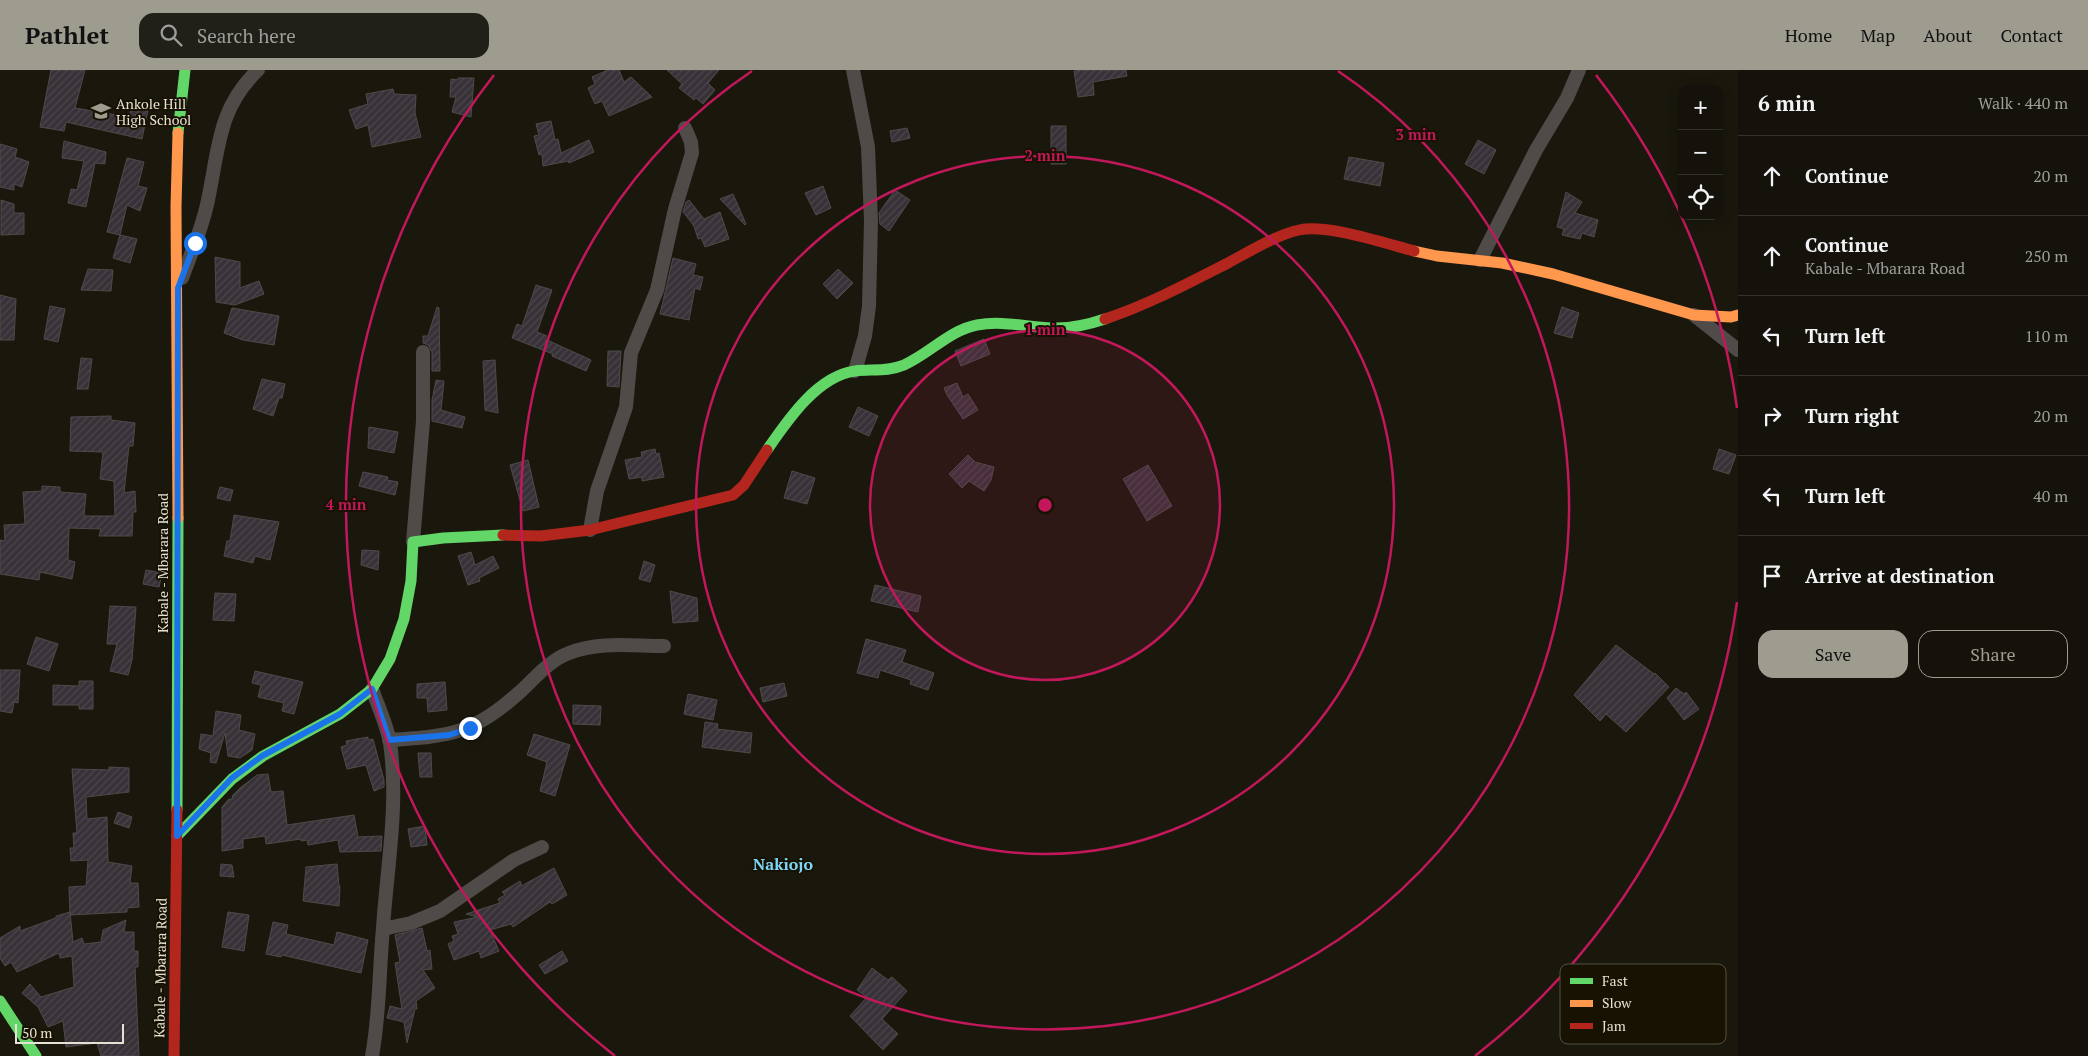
<!DOCTYPE html>
<html lang="en">
<head>
<meta charset="utf-8">
<style>
	:root { --surface:#14120a; --page:#212018; --text:#f1f3f6; --muted:#9d9e9c; --line:#33322b; --accent:#9e9b8f }
	body { margin:0; font-family:"PT Serif",serif; background:var(--page); color:var(--text) }
	.controls { position:absolute; right:15px; top:15px; display:grid; overflow:hidden; border-radius:10px; box-shadow:0 2px 12px #0003 }
	.controls button { width:45px; height:45px; display:grid; place-items:center; padding:0; border:0; border-bottom:1px solid var(--line); background:var(--surface); color:var(--text); font:25px sans-serif }
	.scale { position:absolute; left:15px; bottom:12px; width:109px; box-sizing:border-box; padding-left:5px; border:2px solid #e5e2d5; border-top:0; font-size:14px; line-height:18px; white-space:nowrap; color:#e5e2d5; -webkit-text-stroke:4px #171201; paint-order:stroke }
	.stop { position:absolute; width:15px; height:15px; margin:-11px; border:4px solid #1a73e8; border-radius:50%; background:#fff }
	.stop.end { background:#1a73e8; border-color:#fff; box-shadow:0 1px 5px #0008 }
	.list { margin:0; padding:0; list-style:none }
	h2 { display:flex; justify-content:space-between; align-items:center; height:65px; margin:0; padding:0 20px; font-size:21px }
	h2 small { font-size:16px; font-weight:400; color:var(--muted) }
	.list li { display:grid; grid-template-columns:32px 1fr auto; gap:15px; align-items:center; box-sizing:border-box; height:80px; padding:0 20px; border-top:1px solid var(--line) }
	.list b { display:block; font-size:19px; white-space:nowrap }
	.list p { margin:0; font-size:16px; white-space:nowrap; color:var(--muted) }
	.list em { font-size:16px; font-style:normal; color:var(--muted) }
	.actions { display:flex; gap:10px; padding:15px 20px }
	.actions a { flex:1; padding:11px 0; border:1px solid var(--accent); border-radius:15px; text-align:center; font-size:18px; color:var(--accent) }
	.actions .main { background:var(--accent); color:#111 }
	.icon { flex:none; width:28px; height:28px; fill:none; stroke:currentColor; stroke-width:2; stroke-linecap:round; stroke-linejoin:round }
	.map { position:relative; flex:none; width:1738px; height:986px; overflow:hidden }
	header { display:flex; align-items:center; gap:30px; box-sizing:border-box; height:70px; padding:0 25px; background:var(--accent); color:#111 }
	header strong { font-size:24px }
	nav { display:flex; gap:28px; margin-inline-start:auto; font-size:18px }
	.search { width:350px; height:45px; background:var(--page); display:flex; align-items:center; gap:12px; box-sizing:border-box; padding:0 18px; border-radius:15px; color:var(--muted); font-size:19px }
	main { display:flex }
	aside { flex:1; background:var(--surface) }
	.map>svg:first-child { display:block }
	.building { fill:url(#building-hatch); stroke:#4d4b4a }
	.lines { fill:none; stroke-linecap:round; stroke-linejoin:round }
	.street { stroke:#4e4b49; stroke-width:14 }
	.fast { stroke:#63d668; stroke-width:11 }
	.slow { stroke:#ff974d; stroke-width:11 }
	.jam { stroke:#b3261e; stroke-width:11 }
	.route { stroke:#1a73e8; stroke-width:6 }
	.ring { fill:none; stroke:#c2185b; stroke-width:2.5 }
	.labels { text-anchor:middle; dominant-baseline:central; stroke-width:4; stroke-linejoin:round; paint-order:stroke }
	.poi-label { font-size:14px; fill:#e5e2d5; stroke:#171201; text-anchor:start }
	.street-label { font-size:14px; fill:#e5e2d5; stroke:#171201 }
	.quarter-label { font-size:16px; font-weight:bold; fill:#7dd7fb; stroke:#171201 }
	.key { fill:#171201; stroke:#555041; stroke-width:1 }
	.key-label { font-size:14px; fill:#e5e2d5 }
	.centre { fill:#c2185b; stroke:#171201; stroke-width:2.5 }
	.ring-label { font-size:15px; text-anchor:middle; font-weight:bold; fill:#c2185b; stroke:#171201; stroke-width:4; stroke-linejoin:round; paint-order:stroke }
</style>
</head>
<body>
<header>
<strong>Pathlet</strong>
<div class="search"><svg class="icon" aria-label="search" viewBox="0 0 24 24"><circle cx="10" cy="10" r="6"/><path d="M15 15l6 6"/></svg>Search here</div>
<nav><a>Home</a><a>Map</a><a>About</a><a>Contact</a></nav>
</header>
<main>
<div class="map">
<svg width="1738" height="986" viewBox="0 0 1738 986">
	<defs>
		<pattern id="building-hatch" width="6" height="6" patternUnits="userSpaceOnUse" patternTransform="scale(1.25)"><rect width="6" height="6" fill="#383238"/><path d="M-1 1l2-2M0 6l6-6M5 7l2-2" fill="none" stroke="#4b464b"/></pattern>
	</defs>
	<rect width="100%" height="100%" fill="#1a180d"/>
	<path class="building" d="M 51,0 L 85,0 L 75,38 L 129,47 L 133,31 L 149,35 L 142,69 L 66,52 L 64,61 L 40,57 Z
		M 608,0 L 619,0 L 624,12 L 631,7 L 652,27 L 609,46 L 602,31 L 595,34 L 588,18 L 595,14 L 592,7 Z
		M 667,0 L 719,0 L 708,13 L 715,20 L 703,34 L 696,28 L 694,30 L 679,18 L 682,14 Z
		M 1083,0 L 1126,0 L 1127,6 L 1093,12 L 1094,25 L 1078,27 L 1074,1 Z
		M 458,8 L 474,8 L 471,47 L 452,42 L 456,27 L 450,27 L 451,9 L 458,10 Z
		M 393,19 L 394,24 L 416,25 L 415,43 L 421,67 L 372,77 L 368,55 L 356,59 L 349,40 L 368,34 L 366,24 Z
		M 551,51 L 555,70 L 558,69 L 561,83 L 589,70 L 594,82 L 569,93 L 568,91 L 543,96 L 542,84 L 539,85 L 534,66 L 539,65 L 536,54 Z
		M 1051,56 L 1066,56 L 1066,94 L 1051,94 Z
		M 907,58 L 910,68 L 892,72 L 890,61 Z
		M 1478,70 L 1496,80 L 1484,104 L 1465,94 Z
		M 64,71 L 106,82 L 105,94 L 95,93 L 86,137 L 68,133 L 71,119 L 77,120 L 84,91 L 62,88 Z
		M 0,74 L 17,79 L 15,87 L 29,92 L 22,117 L 14,114 L 14,120 L 0,117 Z
		M 1349,87 L 1384,93 L 1380,116 L 1344,109 Z
		M 127,88 L 144,92 L 138,116 L 147,118 L 140,141 L 127,135 L 120,165 L 107,162 Z
		M 823,116 L 831,138 L 816,145 L 805,123 Z
		M 895,120 L 910,130 L 889,161 L 880,154 L 879,143 Z
		M 1566,122 L 1582,132 L 1575,143 L 1598,150 L 1594,167 L 1582,163 L 1580,169 L 1562,165 L 1564,159 L 1557,157 Z
		M 733,124 L 746,154 L 745,155 L 720,129 Z
		M 1,130 L 14,134 L 14,143 L 24,143 L 24,164 L 1,165 Z
		M 689,130 L 704,149 L 720,142 L 729,169 L 705,177 L 701,168 L 698,169 L 694,156 L 683,142 L 686,132 Z
		M 120,165 L 137,169 L 130,193 L 113,188 Z
		M 215,187 L 240,192 L 240,218 L 259,211 L 264,224 L 235,235 L 216,232 Z
		M 673,188 L 696,194 L 693,205 L 703,207 L 700,220 L 695,218 L 689,250 L 660,244 Z
		M 88,199 L 113,200 L 111,221 L 81,220 Z
		M 838,199 L 853,213 L 837,229 L 823,214 Z
		M 536,215 L 552,220 L 537,262 L 547,266 L 545,269 L 591,290 L 586,301 L 552,286 L 553,284 L 512,268 L 517,254 L 522,256 Z
		M 0,225 L 16,229 L 14,270 L 0,270 Z
		M 50,236 L 65,239 L 58,272 L 44,269 Z
		M 437,237 L 439,238 L 440,301 L 432,301 L 432,282 L 428,275 L 423,273 L 423,266 L 428,266 Z
		M 1562,237 L 1579,243 L 1572,268 L 1554,263 Z
		M 232,238 L 279,246 L 274,275 L 243,270 L 224,263 Z
		M 984,269 L 990,284 L 961,296 L 955,281 Z
		M 608,281 L 621,281 L 619,317 L 607,316 Z
		M 81,288 L 92,289 L 88,319 L 77,319 Z
		M 495,290 L 498,343 L 485,340 L 483,291 Z
		M 262,309 L 285,314 L 282,328 L 279,328 L 273,346 L 253,339 Z
		M 436,310 L 444,311 L 441,340 L 465,347 L 462,358 L 432,351 L 432,330 Z
		M 957,313 L 963,327 L 968,324 L 978,340 L 963,349 L 947,325 L 944,318 Z
		M 858,337 L 878,346 L 869,366 L 849,357 Z
		M 111,346 L 111,350 L 135,353 L 133,376 L 129,376 L 124,423 L 135,421 L 136,442 L 133,442 L 132,466 L 99,466 L 101,459 L 69,458 L 68,490 L 75,492 L 72,509 L 40,502 L 39,510 L 0,504 L 0,470 L 5,471 L 4,455 L 25,454 L 23,422 L 42,421 L 42,416 L 60,417 L 60,422 L 86,424 L 84,446 L 115,446 L 114,411 L 100,409 L 103,382 L 70,381 L 71,347 Z
		M 369,357 L 398,362 L 394,383 L 368,378 Z
		M 655,379 L 656,384 L 659,383 L 664,407 L 642,411 L 642,407 L 629,409 L 625,390 L 642,387 L 641,382 Z
		M 1719,379 L 1736,385 L 1729,404 L 1713,399 Z
		M 968,385 L 975,392 L 994,397 L 991,410 L 984,421 L 969,411 L 962,418 L 949,404 Z
		M 528,390 L 539,437 L 523,441 L 510,395 Z
		M 1148,395 L 1172,436 L 1147,451 L 1123,409 Z
		M 792,401 L 815,408 L 807,434 L 784,428 Z
		M 363,402 L 388,407 L 387,410 L 398,412 L 395,425 L 359,416 Z
		M 220,417 L 233,420 L 230,431 L 217,428 Z
		M 234,445 L 279,452 L 270,490 L 255,486 L 253,493 L 224,486 L 227,471 L 230,471 Z
		M 362,480 L 379,481 L 378,500 L 361,495 Z
		M 471,482 L 475,495 L 493,486 L 499,498 L 479,508 L 480,511 L 468,515 L 458,486 Z
		M 644,491 L 655,495 L 650,512 L 639,509 Z
		M 146,500 L 162,503 L 159,517 L 143,514 Z
		M 875,515 L 921,526 L 918,542 L 871,531 Z
		M 670,521 L 697,528 L 698,551 L 673,553 Z
		M 215,523 L 236,524 L 234,551 L 213,550 Z
		M 110,536 L 136,537 L 132,590 L 128,605 L 110,601 L 117,574 L 107,574 Z
		M 36,567 L 58,574 L 49,601 L 27,594 Z
		M 866,569 L 906,580 L 902,592 L 934,603 L 928,620 L 910,614 L 911,610 L 880,600 L 878,608 L 857,603 Z
		M 1616,575 L 1654,604 L 1655,603 L 1669,617 L 1626,662 L 1606,644 L 1600,651 L 1574,625 Z
		M 0,600 L 20,600 L 18,633 L 14,632 L 12,643 L 0,641 Z
		M 255,601 L 303,612 L 294,644 L 282,641 L 284,633 L 258,627 L 261,615 L 252,613 Z
		M 79,611 L 93,611 L 93,639 L 79,639 L 79,635 L 53,635 L 53,615 L 79,616 Z
		M 445,612 L 447,640 L 428,642 L 427,628 L 417,628 L 417,614 Z
		M 784,613 L 787,626 L 763,632 L 760,618 Z
		M 1676,618 L 1684,624 L 1686,622 L 1699,639 L 1684,650 L 1667,628 Z
		M 688,624 L 717,630 L 713,650 L 684,644 Z
		M 573,635 L 601,636 L 600,655 L 573,654 Z
		M 216,641 L 241,645 L 239,660 L 255,664 L 252,680 L 240,688 L 228,686 L 225,663 L 216,693 L 210,692 L 211,683 L 199,679 L 201,664 L 213,666 Z
		M 705,652 L 718,654 L 717,659 L 752,663 L 750,683 L 702,677 Z
		M 534,664 L 570,675 L 555,726 L 540,721 L 547,692 L 527,685 Z
		M 368,667 L 368,670 L 373,669 L 384,710 L 384,717 L 374,721 L 366,695 L 347,699 L 341,677 L 347,675 L 346,671 Z
		M 418,683 L 431,683 L 432,707 L 420,707 Z
		M 109,697 L 129,698 L 129,722 L 86,727 L 87,749 L 107,747 L 108,792 L 132,796 L 130,813 L 138,813 L 139,837 L 127,838 L 127,842 L 70,845 L 69,817 L 86,816 L 88,790 L 71,791 L 70,778 L 74,778 L 73,763 L 77,763 L 72,699 L 109,700 Z
		M 268,704 L 271,722 L 283,721 L 287,755 L 354,745 L 358,767 L 382,766 L 381,781 L 340,782 L 338,770 L 308,775 L 307,770 L 301,771 L 301,769 L 266,774 L 265,766 L 243,769 L 243,778 L 222,781 L 222,737 L 229,729 L 233,729 L 232,726 L 240,718 L 257,705 Z
		M 118,742 L 132,747 L 129,758 L 114,753 Z
		M 425,756 L 427,775 L 411,777 L 408,759 Z
		M 221,794 L 232,795 L 234,807 L 220,806 Z
		M 337,794 L 339,816 L 340,816 L 339,836 L 303,831 L 306,797 Z
		M 554,798 L 567,825 L 552,834 L 550,832 L 513,857 L 511,854 L 490,860 L 499,881 L 481,888 L 479,881 L 454,890 L 448,874 L 454,871 L 452,866 L 458,864 L 454,852 L 478,847 L 466,844 L 500,833 L 498,829 L 505,825 L 502,822 L 520,811 L 522,816 L 525,814 Z
		M 70,842 L 73,872 L 82,868 L 84,874 L 101,872 L 103,860 L 126,850 L 124,862 L 134,862 L 134,881 L 138,881 L 138,897 L 135,897 L 139,986 L 101,986 L 97,973 L 66,977 L 63,951 L 48,957 L 38,937 L 22,923 L 30,914 L 41,927 L 74,917 L 72,886 L 60,888 L 59,883 L 17,902 L 11,892 L 5,896 L 0,888 L 0,868 L 20,856 L 20,861 L 56,848 L 56,846 Z
		M 228,842 L 249,845 L 244,881 L 222,877 Z
		M 273,852 L 288,855 L 286,864 L 334,875 L 337,862 L 368,870 L 361,903 L 282,885 L 281,887 L 266,884 Z
		M 422,858 L 427,881 L 430,880 L 432,899 L 423,900 L 435,918 L 416,931 L 417,939 L 415,939 L 407,973 L 404,952 L 387,948 L 390,936 L 402,939 L 395,893 L 400,892 L 395,865 Z
		M 562,881 L 568,891 L 545,904 L 539,895 Z
		M 872,898 L 888,910 L 892,907 L 907,921 L 882,949 L 898,964 L 883,980 L 850,946 L 867,927 L 857,920 Z"/>
	<g class="lines">
		<path class="street" d="M 853,0 L 868,77 L 871,151 L 869,236 L 865,266 L 855,301
			M 1480,190 L 1536,80 L 1567,28 L 1579,0
			M 182,208 C 192,181 204,153 209,125 C 219,76 219,37 258,0
			M 1694,245 L 1738,280
			M 590,460 L 597,421 L 626,337 L 631,283 L 657,220 L 675,139 L 692,83 L 691,72 L 685,58
			M 413,472 L 423,351 L 423,282
			M 389,670 C 452,666 473,664 521,621 C 536,607 550,590 569,583 C 599,571 632,576 664,576
			M 383,859 L 411,853 L 440,841 L 514,790 L 542,777
			M 372,986 C 380,943 379,901 383,858 C 387,797 399,734 390,673 C 387,655 378,636 372,619"/>
		<path class="fast" d="M 178,63 L 185,0
			M 767,380 C 787,351 817,306 855,301 C 871,299 888,302 904,295 C 929,284 950,260 977,255 C 1004,250 1030,258 1057,258 C 1073,258 1090,254 1105,249
			M 177,740 L 178,448
			M 177,766 L 232,709 L 263,686 L 340,644 L 372,619 L 390,589 L 404,549 L 411,511 L 413,472 L 443,468 L 503,465
			M 0,931 L 36,986"/>
		<path class="slow" d="M 1414,181 L 1437,186 L 1502,193 L 1553,204 L 1694,245 L 1731,247 L 1738,245
			M 178,448 L 176,136 L 178,63"/>
		<path class="jam" d="M 1105,249 C 1147,235 1187,214 1226,194 C 1247,183 1276,165 1299,160 C 1328,154 1384,173 1414,181
			M 503,465 L 541,466 L 590,460 L 733,425 L 744,415 L 767,380
			M 174,986 L 177,740"/>
	</g>
	<g class="lines">
		<path class="route" d="M 195,173 L 178,218 L 177,766 L 232,708 L 262,686 L 340,644 L 372,619 L 389,670 L 449,665 L 470,658"/>
	</g>
	<circle cx="1045" cy="435" r="175" fill="#c2185b" fill-opacity=".12"/>
	<g class="ring">
		<circle cx="1045" cy="435" r="175"/>
		<circle cx="1045" cy="435" r="349"/>
		<path d="M1338 1A524 524 0 1 1 752 1"/>
		<path d="M1737 532A699 699 0 0 1 1475 986M615 986A699 699 0 0 1 494 5M1596 5A699 699 0 0 1 1737 338"/>
	</g>
	<defs>
		<symbol id="school-bare" viewBox="-9 -9 18 18"><path d="M0-5L7-2L0 1L-7-2ZM-4 1L0 2.5L4 1V4Q0 6-4 4Z" fill="#9e9b8f" stroke="#171201" stroke-width="2.5" paint-order="stroke"/></symbol>
	</defs>
	<g fill-rule="evenodd">
		<use href="#school-bare" x="87" y="27" width="28" height="28"/>
	</g>
	<g class="labels">
		<g class="poi-label">
			<text x="116" y="33">Ankole Hill<tspan x="116" dy="16">High School</tspan></text>
		</g>
		<g class="street-label">
			<text transform="translate(162 493) rotate(-90)">Kabale - Mbarara Road</text>
			<text transform="translate(160 898) rotate(-89)">Kabale - Mbarara Road</text>
		</g>
		<g class="quarter-label">
			<text x="783" y="794">Nakiojo</text>
		</g>
	</g>
	<rect x="1560" y="894" width="166" height="80" rx="8" class="key"/>
	<rect x="1570" y="908" width="23" height="6" fill="#63d668"/>
	<rect x="1570" y="930" width="23" height="7" fill="#ff974d"/>
	<rect x="1570" y="953" width="23" height="6" fill="#b3261e"/>
	<g class="key-label">
		<text x="1602" y="916">Fast</text>
		<text x="1602" y="938">Slow</text>
		<text x="1602" y="961">Jam</text>
	</g>
	<circle cx="1045" cy="435" r="8" class="centre"/>
	<g class="ring-label">
		<text x="1416" y="70">3 min</text>
		<text x="1045" y="91">2 min</text>
		<text x="1045" y="265">1 min</text>
		<text x="346" y="440">4 min</text>
	</g>
</svg>
<div class="controls">
<button>+</button>
<button>−</button>
<button><svg class="icon" aria-label="locate" viewBox="0 0 24 24"><circle cx="12" cy="12" r="6"/><path d="M12 2v4M12 18v4M2 12h4M18 12h4"/></svg></button>
</div>
<div class="scale">50 m</div>
<div class="stop" style="left:195px;top:173px"></div>
<div class="stop end" style="left:470px;top:658px"></div>
</div>
<aside>
<h2>6 min<small>Walk · 440 m</small></h2>
<ul class="list">
<li><svg class="icon" aria-label="ahead" viewBox="0 0 24 24"><path d="M12 20V5M6 11l6-6 6 6"/></svg><div><b>Continue</b></div><em>20 m</em></li>
<li><svg class="icon" aria-label="ahead" viewBox="0 0 24 24"><path d="M12 20V5M6 11l6-6 6 6"/></svg><div><b>Continue</b><p>Kabale - Mbarara Road</p></div><em>250 m</em></li>
<li><svg class="icon" aria-label="left" viewBox="0 0 24 24"><path d="M17 20v-9H6M10 6l-5 5 5 5"/></svg><div><b>Turn left</b></div><em>110 m</em></li>
<li><svg class="icon" aria-label="right" viewBox="0 0 24 24"><path d="M7 20v-9h11M14 6l5 5-5 5"/></svg><div><b>Turn right</b></div><em>20 m</em></li>
<li><svg class="icon" aria-label="left" viewBox="0 0 24 24"><path d="M17 20v-9H6M10 6l-5 5 5 5"/></svg><div><b>Turn left</b></div><em>40 m</em></li>
<li><svg class="icon" aria-label="arrive" viewBox="0 0 24 24"><path d="M6 21V4h12l-3 4 3 4H6"/></svg><div><b>Arrive at destination</b></div></li>
</ul>
<div class="actions"><a class="main">Save</a><a>Share</a></div>
</aside>
</main>
</body>
</html>
